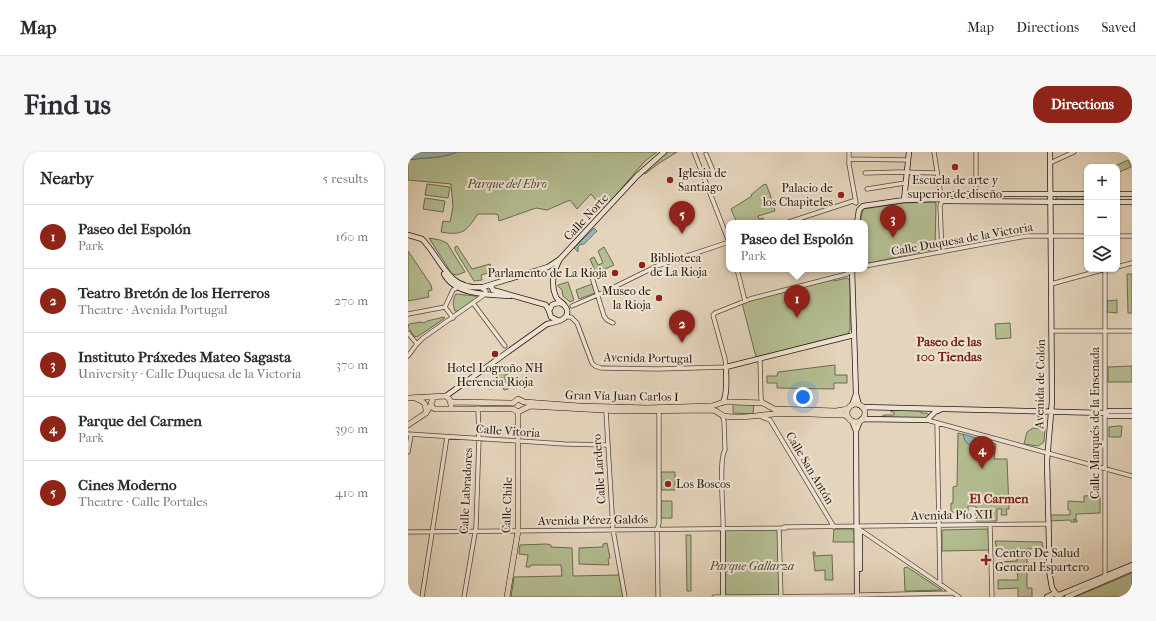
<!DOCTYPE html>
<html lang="en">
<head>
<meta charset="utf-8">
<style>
	:root { --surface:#fff; --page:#f7f7f7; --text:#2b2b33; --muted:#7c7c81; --line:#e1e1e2; --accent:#8f2418 }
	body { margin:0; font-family:"IM FELL French Canon",serif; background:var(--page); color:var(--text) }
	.controls { position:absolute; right:12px; top:12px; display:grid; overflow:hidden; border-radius:8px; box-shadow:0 1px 3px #0004 }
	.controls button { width:36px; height:36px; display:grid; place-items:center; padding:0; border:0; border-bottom:1px solid var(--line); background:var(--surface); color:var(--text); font:20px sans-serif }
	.you { position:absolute; left:395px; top:245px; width:14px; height:14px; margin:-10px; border:3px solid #fff; border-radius:50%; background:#1a73e8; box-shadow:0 0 0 6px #1a73e833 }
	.badge { display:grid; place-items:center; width:26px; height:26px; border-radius:50%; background:var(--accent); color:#fff; font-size:13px; font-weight:700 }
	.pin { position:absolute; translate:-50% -33px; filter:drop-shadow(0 1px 2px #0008) }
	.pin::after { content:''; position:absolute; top:21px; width:14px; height:12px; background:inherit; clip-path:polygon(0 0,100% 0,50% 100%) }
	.popup { position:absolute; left:318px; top:68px; width:142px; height:52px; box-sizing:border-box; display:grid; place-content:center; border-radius:8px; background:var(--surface); filter:drop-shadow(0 1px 3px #0005); font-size:13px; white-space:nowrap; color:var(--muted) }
	.popup b { font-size:15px; color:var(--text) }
	.popup::after { content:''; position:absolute; left:50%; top:100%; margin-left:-8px; border:8px solid transparent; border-top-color:var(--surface) }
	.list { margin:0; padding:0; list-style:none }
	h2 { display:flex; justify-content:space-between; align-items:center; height:52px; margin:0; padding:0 16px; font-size:17px }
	h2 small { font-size:13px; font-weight:400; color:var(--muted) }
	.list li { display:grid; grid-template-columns:26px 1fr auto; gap:12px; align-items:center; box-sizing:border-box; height:64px; padding:0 16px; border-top:1px solid var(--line) }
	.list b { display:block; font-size:15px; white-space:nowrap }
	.list p { margin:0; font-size:13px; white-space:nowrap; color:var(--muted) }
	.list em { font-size:13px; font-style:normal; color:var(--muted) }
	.icon { flex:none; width:22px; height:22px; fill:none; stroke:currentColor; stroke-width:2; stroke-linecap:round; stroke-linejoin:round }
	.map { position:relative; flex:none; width:724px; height:445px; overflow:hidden; border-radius:16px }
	header { display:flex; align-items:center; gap:24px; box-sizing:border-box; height:56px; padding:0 20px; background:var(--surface); border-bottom:1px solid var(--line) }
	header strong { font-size:19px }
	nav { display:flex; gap:22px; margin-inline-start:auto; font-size:14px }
	.intro { display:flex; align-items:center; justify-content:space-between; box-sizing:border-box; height:96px; padding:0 24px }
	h1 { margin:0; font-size:28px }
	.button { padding:10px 18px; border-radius:16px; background:var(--accent); color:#fff; font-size:14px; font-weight:700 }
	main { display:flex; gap:24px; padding:0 24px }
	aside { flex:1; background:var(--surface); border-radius:16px; box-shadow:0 1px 3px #0004 }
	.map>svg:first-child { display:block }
	.green { fill:#b3bd91; stroke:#6c6a50 }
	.water { fill:#95b8b1; stroke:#697770 }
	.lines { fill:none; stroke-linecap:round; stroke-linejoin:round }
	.street-casing { stroke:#56463a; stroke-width:5 }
	.secondary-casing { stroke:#26160f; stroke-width:6 }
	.primary-casing { stroke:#26160f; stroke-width:6 }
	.street { stroke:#ede3d3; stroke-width:3.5 }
	.secondary { stroke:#ede3d3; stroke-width:4.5 }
	.primary { stroke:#e4d4bc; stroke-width:5 }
	.poi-dot { fill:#8f2418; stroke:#ede3d3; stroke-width:1.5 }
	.labels { text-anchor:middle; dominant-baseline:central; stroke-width:4; stroke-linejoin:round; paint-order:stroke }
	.poi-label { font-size:12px; fill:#26160f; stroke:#ede3d3; text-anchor:start }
	.park-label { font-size:12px; font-style:italic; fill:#504836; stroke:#ede3d3 }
	.street-label { font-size:12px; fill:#26160f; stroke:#ede3d3 }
	.neighbourhood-label { font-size:13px; font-weight:bold; fill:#7a1f14; stroke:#ede3d3 }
</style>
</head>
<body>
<header>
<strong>Map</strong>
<nav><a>Map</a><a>Directions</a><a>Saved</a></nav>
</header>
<div class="intro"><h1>Find us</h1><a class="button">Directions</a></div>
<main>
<aside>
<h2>Nearby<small>5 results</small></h2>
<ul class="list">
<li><span class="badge">1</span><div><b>Paseo del Espolón</b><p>Park</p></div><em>160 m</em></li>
<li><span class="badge">2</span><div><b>Teatro Bretón de los Herreros</b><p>Theatre · Avenida Portugal</p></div><em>270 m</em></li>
<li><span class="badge">3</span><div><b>Instituto Práxedes Mateo Sagasta</b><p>University · Calle Duquesa de la Victoria</p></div><em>370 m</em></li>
<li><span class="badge">4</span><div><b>Parque del Carmen</b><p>Park</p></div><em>390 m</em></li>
<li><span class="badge">5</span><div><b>Cines Moderno</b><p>Theatre · Calle Portales</p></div><em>410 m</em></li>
</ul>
</aside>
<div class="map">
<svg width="724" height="445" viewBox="0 0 724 445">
	<rect width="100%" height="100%" fill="#e4d4bc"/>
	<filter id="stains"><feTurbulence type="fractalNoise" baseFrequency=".005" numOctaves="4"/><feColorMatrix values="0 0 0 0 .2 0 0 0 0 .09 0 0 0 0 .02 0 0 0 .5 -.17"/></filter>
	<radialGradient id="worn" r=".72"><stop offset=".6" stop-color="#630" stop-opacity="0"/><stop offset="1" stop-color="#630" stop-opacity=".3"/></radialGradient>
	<path class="green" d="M 49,0 L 249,0 L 237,9 L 196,57 L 183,42 L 169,57 L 162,48 L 139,58 L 128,56 L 91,69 L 90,63 L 88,62 L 70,62 C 58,79 56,84 33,80 L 35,69 L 42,70 L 45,55 L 43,32 L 0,28 L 0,8 C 16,5 34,7 49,0 Z
		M 260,0 L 269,0 L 250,12 L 237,22 L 236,21 L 246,10 Z
		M 720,8 L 723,15 L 709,21 L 709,15 L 705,15 Z
		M 19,32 L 42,35 L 40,46 L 17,43 Z
		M 358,32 L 362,42 L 367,59 L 350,64 L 351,67 L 355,66 L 356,70 L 355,71 L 329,71 L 323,57 L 344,44 L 343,43 L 355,33 Z
		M 679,43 L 679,48 L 648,47 L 648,44 Z
		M 17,46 L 37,49 L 35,60 L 15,57 Z
		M 526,50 L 528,51 L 527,97 L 457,112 L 457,71 L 452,71 L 455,57 L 495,51 Z
		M 21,86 L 32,88 L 39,91 L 57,120 L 49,123 L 44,122 Z
		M 49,94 L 64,117 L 82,112 L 84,120 L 73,123 L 74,128 L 66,129 L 47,98 L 47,95 Z
		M 196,95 L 206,113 L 188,121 L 182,107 L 186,105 L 190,113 L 195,111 L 190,99 Z
		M 0,99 L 23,133 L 24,138 L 20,139 L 21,145 L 0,149 Z
		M 719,122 L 724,122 L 724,161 L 720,161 Z
		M 439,126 L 442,128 L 442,178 L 440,182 L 348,205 L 334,151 L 425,127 L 426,129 Z
		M 160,130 L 166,148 L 162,150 L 155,144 L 154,138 L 150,134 L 150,133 Z
		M 184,132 L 187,141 L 171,147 L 168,138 Z
		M 48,142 L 67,144 L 70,146 L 51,159 L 47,159 C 45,153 44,148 48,142 Z
		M 709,148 L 709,161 L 699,160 L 699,149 Z
		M 36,165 L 37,166 L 9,185 L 6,184 L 0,175 L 1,172 L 13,170 L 16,171 L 19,169 Z
		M 602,171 L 603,186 L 588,187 L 587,172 Z
		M 427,213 L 427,223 L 439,223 L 439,231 L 426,231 L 426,237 L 369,236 L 369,231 L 359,231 L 359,224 L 369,224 L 370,220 Z
		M 90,214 L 95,217 L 100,217 L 99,223 L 97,223 L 97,230 L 99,231 L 100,237 L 96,238 L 95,235 L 85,235 L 85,229 L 88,228 L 87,225 L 83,219 Z
		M 724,214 L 724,230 L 700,230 L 700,215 Z
		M 325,252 L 346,252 L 345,262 L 325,261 Z
		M 483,258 L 513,259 L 513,261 L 519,261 L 521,263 L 518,267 L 473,265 L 476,263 L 486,263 L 486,260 L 483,260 Z
		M 709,274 L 714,274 L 713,285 L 701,285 L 701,275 Z
		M 625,276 L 637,277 L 636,290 L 630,294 L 616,292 L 619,280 Z
		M 550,281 L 588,292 L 586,307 L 599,307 L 601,357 L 598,357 L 599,363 L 593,363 L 594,357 L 589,357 L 589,369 L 568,369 L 568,354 L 560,354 L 560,360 L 543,360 L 543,351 L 545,351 L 545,335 L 549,334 Z
		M 253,320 L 267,320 L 267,338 L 253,338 Z
		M 692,343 L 692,361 L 668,362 L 668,367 L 665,368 L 669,368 L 669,370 L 663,370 L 662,368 L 641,369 L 640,363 L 662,363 L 662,358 L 660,358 L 660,349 L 676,350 L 676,344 Z
		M 253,349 L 264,349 L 264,366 L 253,366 Z
		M 371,376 L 373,444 L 315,445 L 315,377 Z
		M 426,377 L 443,377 L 447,380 L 447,390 L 425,390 Z
		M 580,377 L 581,398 L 534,399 L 534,378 Z
		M 278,383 L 283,383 L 283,439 L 279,439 Z
		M 587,389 L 634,390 L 635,396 L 619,397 L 619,436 L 624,436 L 624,445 L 610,445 L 610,436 L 590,437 L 590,428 L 610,428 L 609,417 L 589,417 L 589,410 L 609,409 L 609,398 L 589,398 Z
		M 199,391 L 202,406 L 200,407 L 201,413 L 171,412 L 171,396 L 195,395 L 195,392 Z
		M 139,392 L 143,393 L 143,395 L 164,396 L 165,424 L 211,423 L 215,445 L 103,445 L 106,425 L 154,424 L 153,413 L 123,413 L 122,415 L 118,415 L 120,403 L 111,402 L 112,393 Z
		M 405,400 L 407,400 L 407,404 L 424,403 L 425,428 L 417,428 L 417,418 L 407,419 Z
		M 499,415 L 534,438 L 497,439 L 496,416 Z
		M 724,421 L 724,445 L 667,445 Z"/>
	<path class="water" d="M 0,0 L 49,0 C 34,7 16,5 0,8 Z
		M 186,76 L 189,79 L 176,92 L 171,93 L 170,96 L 170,100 L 166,96 Z
		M 555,282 L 578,289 L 571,295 L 565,296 L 557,289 Z"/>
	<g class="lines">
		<defs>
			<path id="street" d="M 286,0 L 321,90
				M 441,0 L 441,12 L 448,51
				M 526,0 L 533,44
				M 298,2 L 306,21
				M 441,7 L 500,8
				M 642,11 L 666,0
				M 457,21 L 493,20 L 529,21
				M 459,37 L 497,31
				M 568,49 L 568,0
				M 378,71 L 445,49 L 448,51
				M 709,84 L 724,84
				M 534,100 L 532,54 L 534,49
				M 457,114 L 618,84 L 679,84
				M 709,115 L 724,111
				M 329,117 L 337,149
				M 697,117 L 697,424
				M 183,122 L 196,164 L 199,168 L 205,171
				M 643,132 L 698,117
				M 65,151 L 97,194
				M 164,154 L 194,141 L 249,114 L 321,90
				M 37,155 L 45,138 L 50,135
				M 37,155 L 45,166
				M 0,162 L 37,155
				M 157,165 L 163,165 L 169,171 L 184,211 L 187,214 L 193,216 L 250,217 L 318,215 L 317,207 L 305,163 L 307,161 L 342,147 L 439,122 L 446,117
				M 643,179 L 724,179
				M 0,181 L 9,192
				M 0,204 L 9,192 L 15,186 L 76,143 L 78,139 L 74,136
				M 352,207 L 353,247 L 355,251
				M 198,259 L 205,378 L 217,445
				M 314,263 L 316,269 L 317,298 C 310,307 316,363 315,377
				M 354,265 L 362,268 L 426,375
				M 519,268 L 724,324
				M 529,272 L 532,432
				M 0,282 L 157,292 L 199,293
				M 0,300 L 3,283
				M 582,373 L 584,445
				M 376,375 L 641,372
				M 371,376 L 373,445
				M 451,377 L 551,445
				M 0,380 L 378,376
				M 452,443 L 544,441
				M 14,445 L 39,285
				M 56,445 L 68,375 L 71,287 L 70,256
				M 250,445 L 249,378 L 251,371 L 251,260
				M 306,445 L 449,444"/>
			<path id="secondary" d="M 642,0 L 644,249 L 639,309 L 641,392 L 641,418 L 644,436 L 647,440 L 652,445
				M 709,42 L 724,42
				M 532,47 L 534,43 L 539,42 L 679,42
				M 496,48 L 501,0
				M 709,50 L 724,50
				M 449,71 L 451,58 L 455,54 L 496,48 L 532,47 L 534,49 L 679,50
				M 0,83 L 14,87 C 34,107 39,139 75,135 L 140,115 L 152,107
				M 444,117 L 448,242 L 451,253
				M 36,122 C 47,143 81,143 102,144
				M 82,133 L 85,138 L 138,153 L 141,159
				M 157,154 C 155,150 150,149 148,145 C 142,132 146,118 152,107 L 229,24 L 256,0
				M 38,244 L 139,172 C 144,171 150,170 155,167 C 165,161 156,146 144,153 L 141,159 L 143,165 L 149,168
				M 314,251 C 320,245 318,224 318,215 L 446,183
				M 444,253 L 448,242
				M 454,255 L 696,261 L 701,259 L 724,259
				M 696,261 L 701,264 L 724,264
				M 454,267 L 519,268 L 527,260 L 532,258
				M 444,269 L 448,279 L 449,445
				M 448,279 L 452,269
				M 448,375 L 452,379 L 452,417
				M 315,377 L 315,445
				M 639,445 L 645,442 L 651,443 L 656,441 L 724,413
				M 659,445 L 724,417"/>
			<path id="primary" d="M 26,245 L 23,251 L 24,255 L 27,257 L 105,257 L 110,260
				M 0,246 L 38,244 L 42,248 L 43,253
				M 9,247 C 17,250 18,252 18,261
				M 43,250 L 105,251
				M 105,251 L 110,247 L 116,250 L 171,254 L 239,256 L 304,254 L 316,250 L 325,250 L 355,251 L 366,257 L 428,259 L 440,257
				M439 261a9 9 0 1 1 18 0a9 9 0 1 1-18 0Z
				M 110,260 L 122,254 L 214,259 L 305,258 C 310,259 312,263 316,264 C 332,267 350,263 366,262 C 387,261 408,262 428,263 L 436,263 L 440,265
				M 0,273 L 18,261 L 23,253
				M 99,445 L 110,379 L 110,260"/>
		</defs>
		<use href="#street" class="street-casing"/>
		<use href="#secondary" class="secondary-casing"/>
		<use href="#primary" class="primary-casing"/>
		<use href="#street" class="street"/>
		<use href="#secondary" class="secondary"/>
		<use href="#primary" class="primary"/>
	</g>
	<g class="poi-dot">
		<circle cx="547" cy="15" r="4"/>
		<circle cx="262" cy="28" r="4"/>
		<circle cx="433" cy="43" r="4"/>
		<circle cx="234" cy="113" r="4"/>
		<circle cx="207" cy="121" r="4"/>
		<circle cx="251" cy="146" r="4"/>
		<circle cx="87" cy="202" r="4"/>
		<circle cx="260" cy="332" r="4"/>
		<path d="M576 402h4v4h4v4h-4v4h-4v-4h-4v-4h4z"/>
	</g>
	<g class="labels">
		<g class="poi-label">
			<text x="270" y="21">Iglesia de<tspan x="270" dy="14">Santiago</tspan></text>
			<text x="547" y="28" text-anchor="middle">Escuela de arte y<tspan x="547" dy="14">superior de diseño</tspan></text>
			<text x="425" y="36" text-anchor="end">Palacio de<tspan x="425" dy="14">los Chapiteles</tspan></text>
			<text x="242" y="106">Biblioteca<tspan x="242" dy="14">de La Rioja</tspan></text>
			<text x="199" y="121" text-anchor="end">Parlamento de La Rioja</text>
			<text x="243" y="139" text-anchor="end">Museo de<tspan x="243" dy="14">la Rioja</tspan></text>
			<text x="87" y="216" text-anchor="middle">Hotel Logroño NH<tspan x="87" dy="14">Herencia Rioja</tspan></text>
			<text x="268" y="332">Los Boscos</text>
			<text x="587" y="401">Centro De Salud<tspan x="587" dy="14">General Espartero</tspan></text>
		</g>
		<g class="park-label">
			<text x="99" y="32">Parque del Ebro</text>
			<text x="344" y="414">Parque Gallarza</text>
		</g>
		<g class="street-label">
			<text transform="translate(178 65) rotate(-47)">Calle Norte</text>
			<text transform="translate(554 87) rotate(-10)">Calle Duquesa de la Victoria</text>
			<text transform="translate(240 206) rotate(1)">Avenida Portugal</text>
			<text transform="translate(632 232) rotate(-89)">Avenida de Colón</text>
			<text transform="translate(214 244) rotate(1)">Gran Vía Juan Carlos I</text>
			<text transform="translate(687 271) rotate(-90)">Calle Marqués de la Ensenada</text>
			<text transform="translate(100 279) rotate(4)">Calle Vitoria</text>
			<text transform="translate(402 316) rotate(59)">Calle San Antón</text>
			<text transform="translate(191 317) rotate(-94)">Calle Lardero</text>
			<text transform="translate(58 339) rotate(-87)">Calle Labradores</text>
			<text transform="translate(99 353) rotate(-88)">Calle Chile</text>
			<text transform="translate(544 363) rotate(-1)">Avenida Pío XII</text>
			<text transform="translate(185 368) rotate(-1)">Avenida Pérez Galdós</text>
		</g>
		<g class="neighbourhood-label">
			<text x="541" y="189">Paseo de las<tspan x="541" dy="15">100 Tiendas</tspan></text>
			<text x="591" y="346">El Carmen</text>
		</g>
	</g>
	<rect width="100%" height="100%" filter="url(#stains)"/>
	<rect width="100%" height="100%" fill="url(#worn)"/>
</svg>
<div class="controls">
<button>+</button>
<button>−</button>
<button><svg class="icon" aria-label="layers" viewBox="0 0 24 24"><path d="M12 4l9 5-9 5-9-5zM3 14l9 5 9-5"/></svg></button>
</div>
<div class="you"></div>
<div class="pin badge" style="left:389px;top:166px">1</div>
<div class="popup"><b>Paseo del Espolón</b>Park</div>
<div class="pin badge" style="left:274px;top:191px">2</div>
<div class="pin badge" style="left:485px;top:86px">3</div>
<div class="pin badge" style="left:574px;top:317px">4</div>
<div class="pin badge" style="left:274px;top:82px">5</div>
</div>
</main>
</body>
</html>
